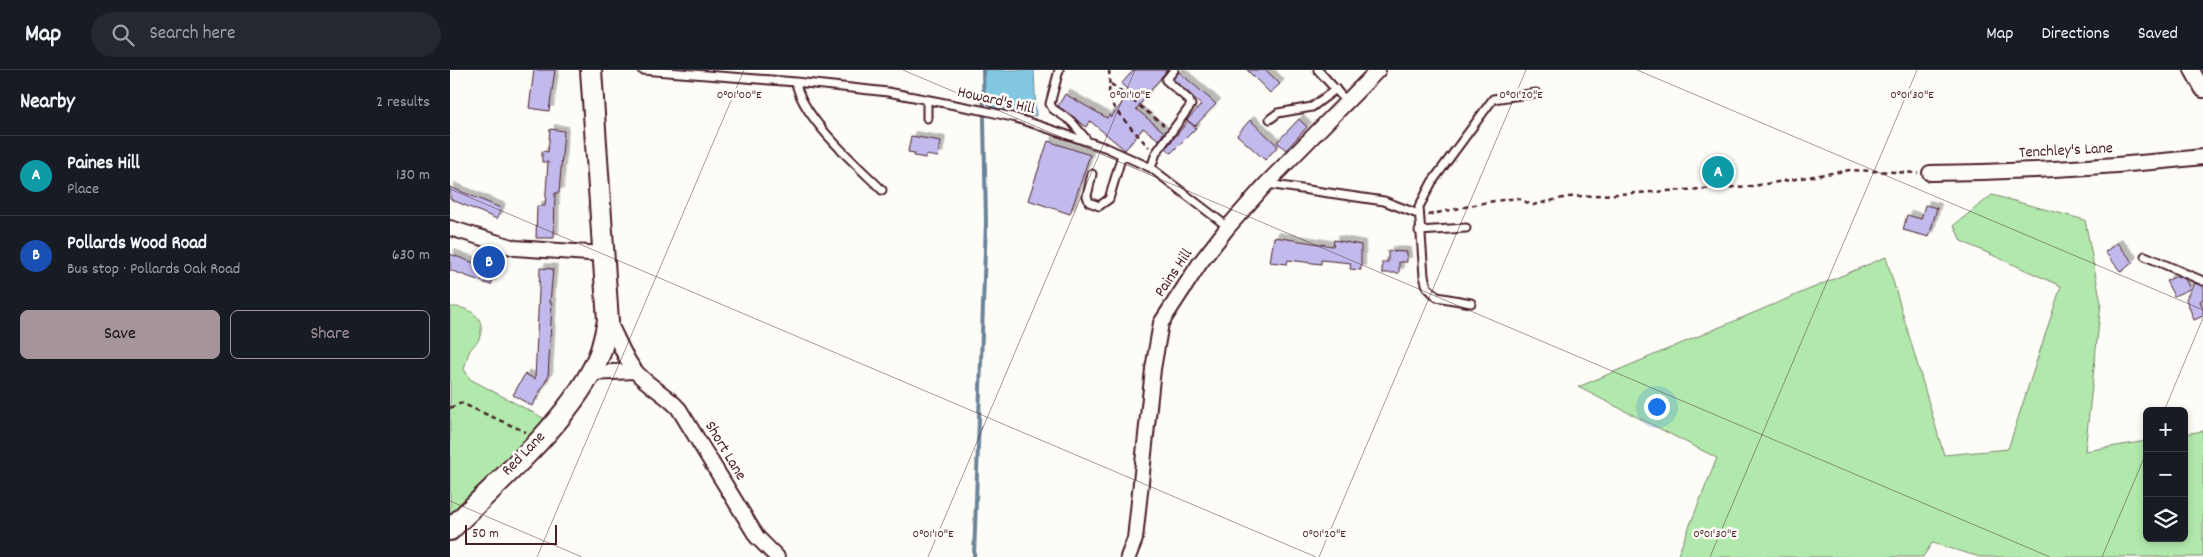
<!DOCTYPE html>
<html lang="en">
<head>
<meta charset="utf-8">
<style>
	:root { --surface:#171b24; --page:#242831; --text:#f1f3f6; --muted:#9ea1a6; --line:#363941; --accent:#a6949b }
	body { margin:0; font-family:Dekko,sans-serif; background:var(--page); color:var(--text) }
	.controls { position:absolute; right:15px; bottom:15px; display:grid; overflow:hidden; border-radius:8px; box-shadow:0 2px 8px #0003 }
	.controls button { width:45px; height:45px; display:grid; place-items:center; padding:0; border:0; border-bottom:1px solid var(--line); background:var(--surface); color:var(--text); font:25px sans-serif }
	.scale { position:absolute; left:15px; bottom:12px; width:92px; box-sizing:border-box; padding-left:5px; border:2px solid #4a1f2b; border-top:0; font-size:14px; line-height:18px; white-space:nowrap; color:#4a1f2b; -webkit-text-stroke:4px #fdfcf7; paint-order:stroke }
	.you { position:absolute; left:1206px; top:336px; width:18px; height:18px; margin:-12px; border:4px solid #fff; border-radius:50%; background:#1a73e8; box-shadow:0 0 0 8px #1a73e833 }
	.badge { display:grid; place-items:center; width:32px; height:32px; border-radius:50%; background:var(--accent); color:#fff; font-size:16px; font-weight:700 }
	.pin { position:absolute; translate:-50% -50%; border:2px solid #fff; box-shadow:0 1px 5px #0006 }
	.list { margin:0; padding:0; list-style:none }
	h2 { display:flex; justify-content:space-between; align-items:center; height:65px; margin:0; padding:0 20px; font-size:21px }
	h2 small { font-size:16px; font-weight:400; color:var(--muted) }
	.list li { display:grid; grid-template-columns:32px 1fr auto; gap:15px; align-items:center; box-sizing:border-box; height:80px; padding:0 20px; border-top:1px solid var(--line) }
	.list b { display:block; font-size:19px; white-space:nowrap }
	.list p { margin:0; font-size:16px; white-space:nowrap; color:var(--muted) }
	.list em { font-size:16px; font-style:normal; color:var(--muted) }
	.actions { display:flex; gap:10px; padding:15px 20px }
	.actions a { flex:1; padding:11px 0; border:1px solid var(--accent); border-radius:8px; text-align:center; font-size:18px; color:var(--accent) }
	.actions .main { background:var(--accent); color:#111 }
	.icon { flex:none; width:28px; height:28px; fill:none; stroke:currentColor; stroke-width:2; stroke-linecap:round; stroke-linejoin:round }
	.map { position:relative; flex:none; width:1753px; height:487px; overflow:hidden }
	header { display:flex; align-items:center; gap:30px; box-sizing:border-box; height:70px; padding:0 25px; background:var(--surface); border-bottom:1px solid var(--line) }
	header strong { font-size:24px }
	nav { display:flex; gap:28px; margin-inline-start:auto; font-size:18px }
	.search { width:350px; height:45px; background:var(--page); display:flex; align-items:center; gap:12px; box-sizing:border-box; padding:0 18px; border-radius:28px; color:var(--muted); font-size:19px }
	main { display:flex }
	aside { flex:1; background:var(--surface) }
	.map>svg:first-child { display:block }
	.green { fill:#b1e9ac; stroke:#7e846c }
	.water { fill:#82c8e3; stroke:#6c8499 }
	.lines { fill:none; stroke-linecap:round; stroke-linejoin:round }
	.stream { stroke:#6c8499; stroke-width:4 }
	.building { fill:#c2baec; stroke:#4a1f2b; filter:url(#shadow) }
	.lane-casing { stroke:#4a1f2b; stroke-width:11 }
	.street-casing { stroke:#4a1f2b; stroke-width:18 }
	.secondary-casing { stroke:#4a1f2b; stroke-width:24 }
	.path { stroke:#4a1f2b; stroke-width:2.5; stroke-dasharray:5 4; stroke-linecap:butt }
	.lane { stroke:#fdfcf7; stroke-width:7 }
	.street { stroke:#fdfcf7; stroke-width:14 }
	.secondary { stroke:#fdfcf7; stroke-width:20 }
	.ticks { fill:none; stroke:#4a1f2b; stroke-width:1; stroke-opacity:0.45 }
	.labels { text-anchor:middle; dominant-baseline:central; stroke-width:5; stroke-linejoin:round; paint-order:stroke }
	.street-label { font-size:16px; fill:#4a1f2b; stroke:#fdfcf7 }
	.ticks-label { font-size:12px; text-anchor:middle; fill:#4a1f2b; stroke:#fdfcf7; stroke-width:5; stroke-linejoin:round; paint-order:stroke }
</style>
</head>
<body>
<header>
<strong>Map</strong>
<div class="search"><svg class="icon" aria-label="search" viewBox="0 0 24 24"><circle cx="10" cy="10" r="6"/><path d="M15 15l6 6"/></svg>Search here</div>
<nav><a>Map</a><a>Directions</a><a>Saved</a></nav>
</header>
<main>
<aside>
<h2>Nearby<small>2 results</small></h2>
<ul class="list">
<li><span class="badge" style="background:#0f9aa8">A</span><div><b>Paines Hill</b><p>Place</p></div><em>130 m</em></li>
<li><span class="badge" style="background:#1a4fb4">B</span><div><b>Pollards Wood Road</b><p>Bus stop · Pollards Oak Road</p></div><em>630 m</em></li>
</ul>
<div class="actions"><a class="main">Save</a><a>Share</a></div>
</aside>
<div class="map">
<svg width="1753" height="487" viewBox="0 0 1753 487">
	<defs>
		<filter id="shadow"><feDropShadow dx="4.5" dy="-4.5" stdDeviation="0" flood-color="#0004"/></filter>
	</defs>
	<rect width="100%" height="100%" fill="#fdfcf7"/>
	<filter id="ink" filterUnits="userSpaceOnUse"><feTurbulence type="fractalNoise" baseFrequency=".02" numOctaves="2"/><feDisplacementMap in="SourceGraphic" scale="10" xChannelSelector="R" yChannelSelector="G"/><feConvolveMatrix kernelMatrix="1 2 1 2 8 2 1 2 1" color-interpolation-filters="sRGB"/></filter>
	<g filter="url(#ink)">
		<path class="green" d="M 1542,125 L 1635,150 L 1651,233 L 1635,381 L 1697,371 L 1697,468 L 1734,468 L 1734,364 L 1753,361 L 1753,487 L 1530,487 L 1482,473 L 1473,487 L 1227,487 L 1267,388 L 1128,317 L 1436,187 L 1494,385 L 1558,379 L 1611,216 L 1511,171 L 1504,155 Z
			M 0,237 C 20,236 39,248 28,271 C 26,274 22,277 20,280 C 17,286 16,293 14,299 L 20,309 L 95,349 L 95,352 L 0,449 Z"/>
		<path class="water" d="M 533,0 L 584,0 L 586,46 L 539,36 L 533,13 Z"/>
		<g class="lines">
			<path class="stream" d="M 524,487 L 536,152 L 533,0"/>
		</g>
		<path class="building" d="M 84,0 L 105,0 L 99,41 L 79,38 Z
			M 684,0 L 717,0 L 686,39 L 714,62 L 709,70 L 693,58 L 675,80 L 640,51 L 636,57 L 608,36 L 615,24 L 657,48 L 659,45 L 661,47 L 681,22 L 671,14 Z
			M 797,0 L 816,0 L 830,14 L 820,23 Z
			M 729,2 L 766,34 L 745,56 L 737,50 L 751,35 L 723,9 Z
			M 849,49 L 857,57 L 836,80 L 827,72 Z
			M 800,50 L 828,76 L 815,90 L 787,65 Z
			M 738,51 L 746,58 L 721,83 L 716,78 Z
			M 100,59 L 114,61 L 109,123 L 105,123 L 104,168 L 86,168 L 87,136 L 95,136 L 98,92 L 92,92 L 92,81 L 98,82 Z
			M 461,66 L 491,71 L 488,87 L 476,85 L 476,88 L 464,86 L 465,83 L 458,82 Z
			M 598,71 L 640,85 L 620,144 L 578,130 Z
			M 0,117 L 51,138 L 47,149 L 0,129 Z
			M 1475,135 L 1487,138 L 1479,167 L 1453,160 L 1457,145 L 1471,149 Z
			M 824,167 L 883,176 L 884,170 L 911,175 L 911,200 L 900,199 L 901,193 L 871,190 L 871,194 L 838,190 L 837,194 L 820,192 Z
			M 1667,173 L 1683,192 L 1671,202 L 1655,182 Z
			M 938,181 L 957,182 L 957,192 L 949,192 L 949,203 L 932,203 L 932,192 L 938,192 Z
			M 0,184 L 46,201 L 41,215 L 0,200 Z
			M 90,198 L 103,199 L 100,233 L 102,233 L 98,307 L 82,336 L 63,325 L 75,304 L 85,309 Z
			M 1727,206 L 1735,209 L 1740,219 L 1724,226 L 1716,211 Z
			M 1744,213 L 1753,216 L 1753,229 L 1750,231 L 1753,238 L 1753,246 L 1744,250 L 1736,229 Z"/>
		<g class="lines">
			<defs>
				<path id="lane" d="M 192,0 L 346,12 L 438,22 L 536,41 L 566,48 L 657,78 L 701,98 L 778,157
					M 609,0 L 600,34 L 603,39 L 621,51 L 636,69
					M 868,0 L 897,32
					M 346,12 C 351,47 407,95 432,120
					M 477,48 L 477,31
					M 820,49 L 828,43 L 862,37 L 886,19
					M 701,98 L 706,83 L 741,35 L 739,30 L 716,10 L 724,0
					M 642,104 L 637,126 L 639,132 L 649,136 L 659,129 L 672,85
					M 817,114 L 934,131 L 968,144
					M 969,161 L 1016,158
					M 1695,186 L 1753,211
					M 1021,233 L 987,227 L 977,217 L 974,206 L 969,137 L 982,112 L 1043,29 L 1086,23"/>
				<path id="street" d="M 1742,0 L 1753,20
					M 1480,103 C 1571,102 1662,97 1753,87
					M 0,158 L 65,178 L 154,184
					M 158,251 C 168,268 174,289 187,303 C 200,317 217,325 229,339 L 307,467 L 327,487
					M 140,303 L 185,301
					M 678,487 L 685,469 L 703,299 L 711,253 L 750,193 L 778,157 L 816,114 L 928,0"/>
				<path id="secondary" d="M 0,460 C 47,412 121,350 148,288 C 153,277 155,264 158,251 L 141,0"/>
			</defs>
			<use href="#lane" class="lane-casing"/>
			<use href="#street" class="street-casing"/>
			<use href="#secondary" class="secondary-casing"/>
			<path class="path" d="M 659,0 C 660,10 659,19 659,28 C 660,36 691,69 699,77
				M 661,14 L 714,55
				M 978,145 L 1038,132 L 1067,128 L 1083,135 L 1117,127 L 1303,116 L 1400,100 L 1468,103
				M 0,338 L 11,333 L 76,362"/>
			<use href="#lane" class="lane"/>
			<use href="#street" class="street"/>
			<use href="#secondary" class="secondary"/>
		</g>
	</g>
	<path class="ticks" d="M 453,0 L 1600,487M 1187,0 L 1753,240M 0,119 L 866,487M 1714,341 L 1753,248M 0,431 L 132,487M 87,487 L 294,0M 478,487 L 685,0M 869,487 L 1076,0M 1260,487 L 1467,0M 1652,487 L 1697,381"/>
	<g class="labels">
		<g class="street-label">
			<text transform="translate(546 31) rotate(13)">Howard's Hill</text>
			<text transform="translate(1616 81) rotate(-3)">Tenchley's Lane</text>
			<text transform="translate(724 203) rotate(-56)">Pains Hill</text>
			<text transform="translate(275 381) rotate(59)">Short Lane</text>
			<text transform="translate(74 384) rotate(-46)">Red Lane</text>
		</g>
	</g>
	<g class="ticks-label">
		<text x="289" y="28">0°01'00"E</text>
		<text x="680" y="28">0°01'10"E</text>
		<text x="1071" y="28">0°01'20"E</text>
		<text x="1462" y="28">0°01'30"E</text>
		<text x="483" y="467">0°01'10"E</text>
		<text x="874" y="467">0°01'20"E</text>
		<text x="1265" y="467">0°01'30"E</text>
	</g>
</svg>
<div class="controls">
<button>+</button>
<button>−</button>
<button><svg class="icon" aria-label="layers" viewBox="0 0 24 24"><path d="M12 4l9 5-9 5-9-5zM3 14l9 5 9-5"/></svg></button>
</div>
<div class="scale">50 m</div>
<div class="you"></div>
<div class="pin badge" style="left:1268px;top:102px;background:#0f9aa8">A</div>
<div class="pin badge" style="left:39px;top:192px;background:#1a4fb4">B</div>
</div>
</main>
</body>
</html>
